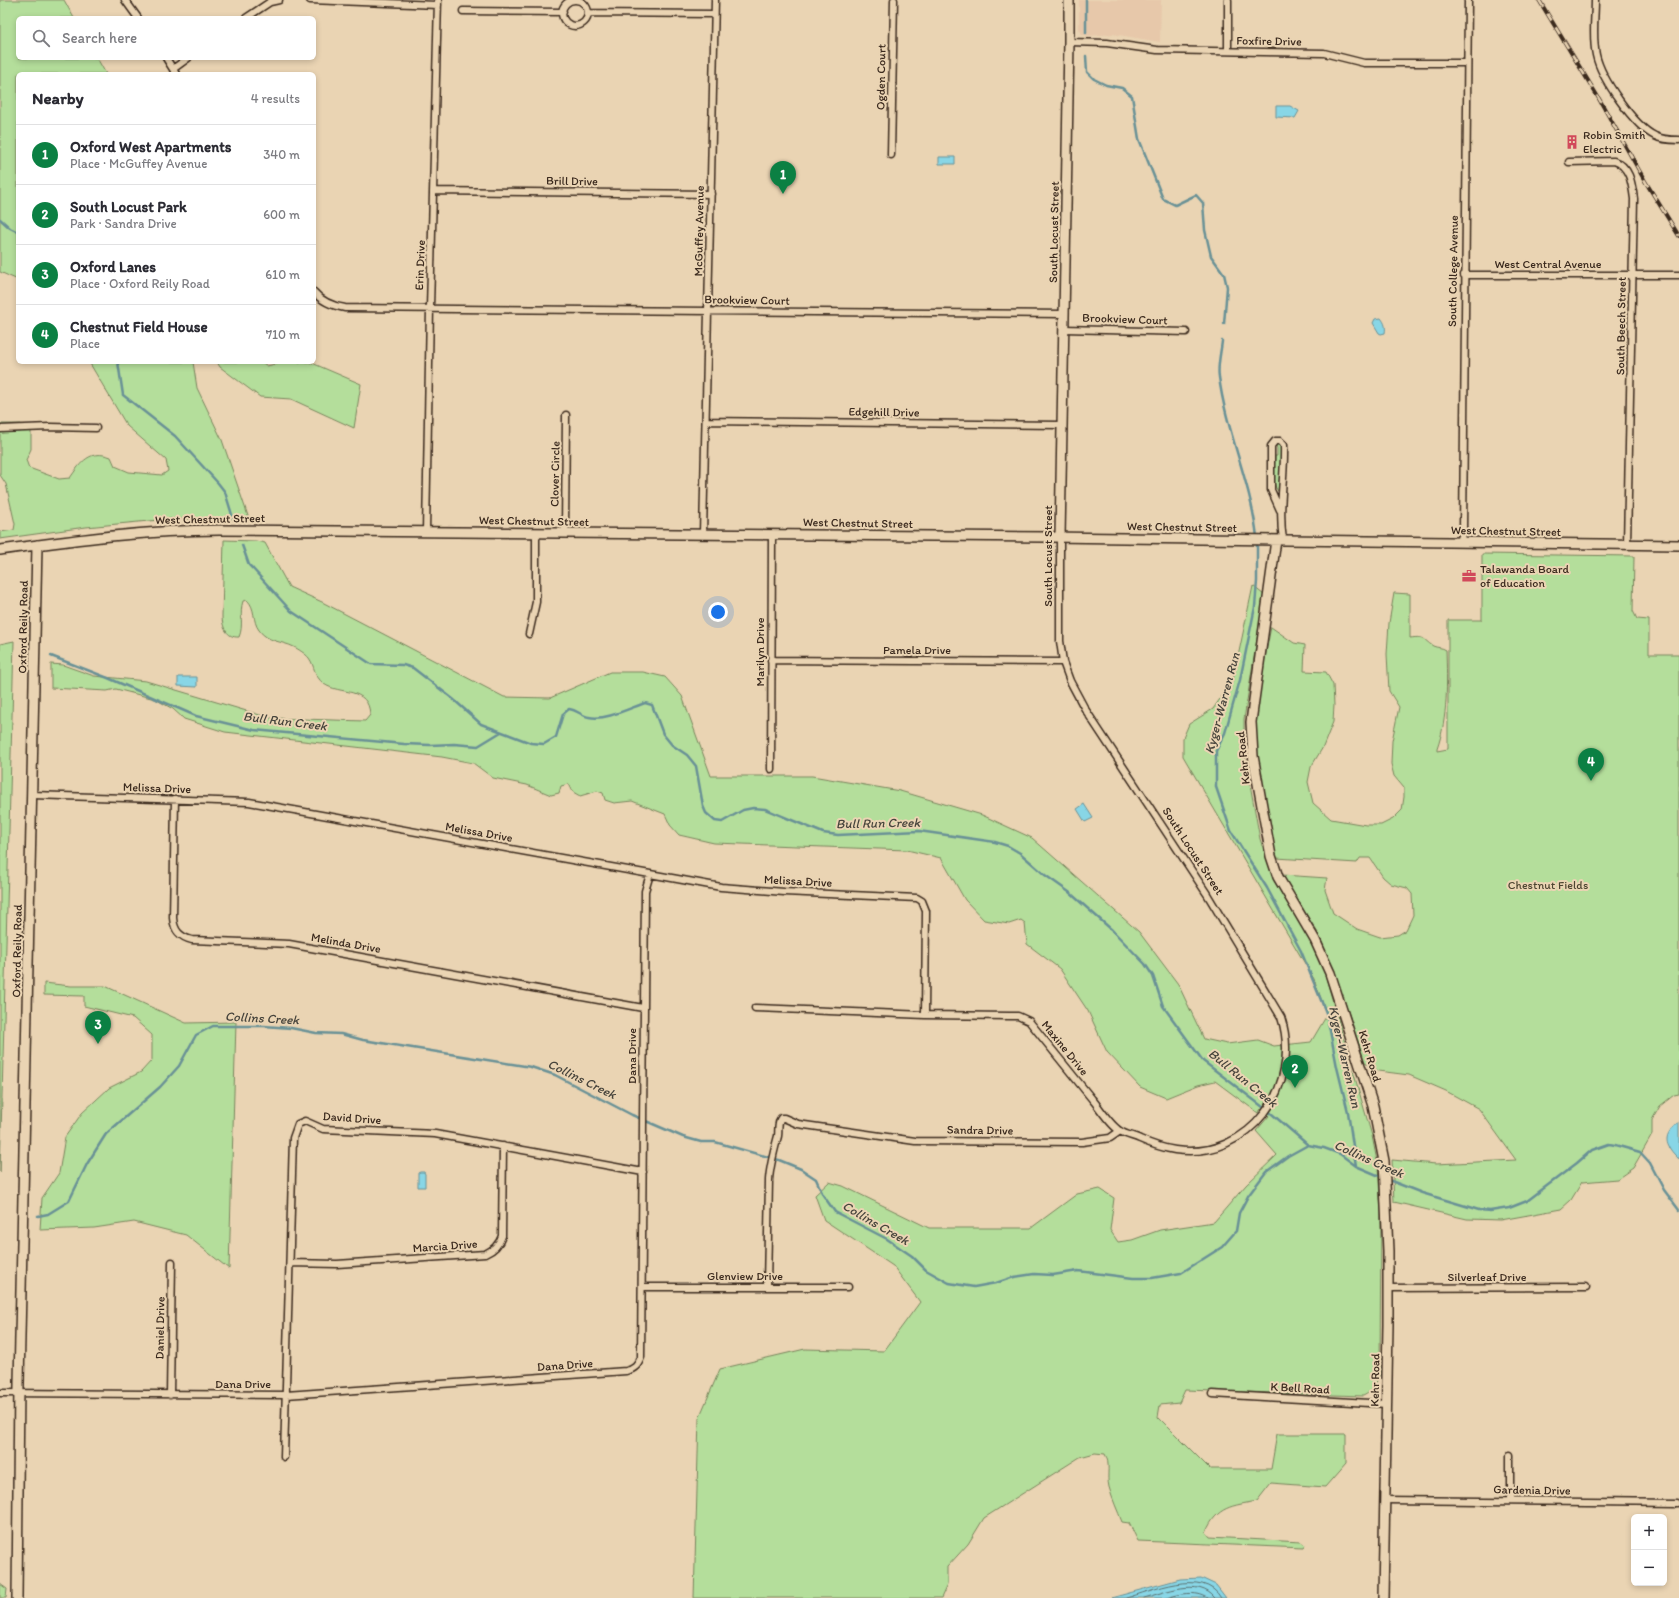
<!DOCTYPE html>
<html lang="en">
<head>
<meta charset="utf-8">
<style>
	:root { --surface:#fff; --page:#f7f7f7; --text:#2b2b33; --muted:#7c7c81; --line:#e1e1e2; --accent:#0b8043 }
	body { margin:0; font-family:Itim,sans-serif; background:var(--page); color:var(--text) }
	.controls { position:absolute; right:12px; bottom:12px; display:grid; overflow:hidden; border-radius:6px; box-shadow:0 2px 6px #0003 }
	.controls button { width:36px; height:36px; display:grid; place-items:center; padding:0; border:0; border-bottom:1px solid var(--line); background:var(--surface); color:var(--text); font:20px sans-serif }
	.you { position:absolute; left:718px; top:612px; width:14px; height:14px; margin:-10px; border:3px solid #fff; border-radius:50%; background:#1a73e8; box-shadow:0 0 0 6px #1a73e833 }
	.badge { display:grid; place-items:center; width:26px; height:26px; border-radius:50%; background:var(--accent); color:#fff; font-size:13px; font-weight:700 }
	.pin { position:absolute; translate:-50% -33px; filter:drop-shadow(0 1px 2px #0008) }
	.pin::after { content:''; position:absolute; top:21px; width:14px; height:12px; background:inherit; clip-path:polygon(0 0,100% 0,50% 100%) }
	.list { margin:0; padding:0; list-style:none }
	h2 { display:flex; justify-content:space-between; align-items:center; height:52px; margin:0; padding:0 16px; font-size:17px }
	h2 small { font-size:13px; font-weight:400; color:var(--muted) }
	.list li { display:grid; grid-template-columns:26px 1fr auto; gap:12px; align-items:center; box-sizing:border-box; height:60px; padding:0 16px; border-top:1px solid var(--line) }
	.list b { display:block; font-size:15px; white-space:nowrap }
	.list p { margin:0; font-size:13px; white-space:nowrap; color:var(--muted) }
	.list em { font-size:13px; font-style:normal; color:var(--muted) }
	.icon { flex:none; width:22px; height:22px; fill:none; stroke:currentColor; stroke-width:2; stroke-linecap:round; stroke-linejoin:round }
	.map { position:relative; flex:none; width:1679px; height:1598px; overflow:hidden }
	.search { position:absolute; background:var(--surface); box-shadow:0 2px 6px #0003; left:16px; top:16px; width:300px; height:44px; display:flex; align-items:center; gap:10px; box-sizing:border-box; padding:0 14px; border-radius:6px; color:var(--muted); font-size:15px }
	.panel { position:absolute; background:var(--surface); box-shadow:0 2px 6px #0003; left:16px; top:72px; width:300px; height:292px; border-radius:6px }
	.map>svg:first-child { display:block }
	.built { fill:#e7c8aa }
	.green { fill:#b4de9b; stroke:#78845c }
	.water { fill:#88d6e6; stroke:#699196 }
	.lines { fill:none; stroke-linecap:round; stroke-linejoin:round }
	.shore { stroke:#5a6f6e; stroke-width:1 }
	.stream { stroke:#699196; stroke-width:2.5 }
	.street-casing { stroke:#3b2a1e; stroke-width:9 }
	.secondary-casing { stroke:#3b2a1e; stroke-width:12 }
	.street { stroke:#ead4b3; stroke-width:6 }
	.secondary { stroke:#ead4b3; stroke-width:9 }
	.rail-casing { stroke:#3b2a1e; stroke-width:4 }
	.rail { stroke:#ead4b3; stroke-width:2.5; stroke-dasharray:8; stroke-linecap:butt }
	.labels { text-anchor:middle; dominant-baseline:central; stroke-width:4; stroke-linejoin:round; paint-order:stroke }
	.street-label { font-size:12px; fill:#3b2a1e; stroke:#ead4b3 }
	.poi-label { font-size:12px; fill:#3b2a1e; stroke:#ead4b3; text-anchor:start }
	.park-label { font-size:12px; fill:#4d4531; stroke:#ead4b3 }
	.water-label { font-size:13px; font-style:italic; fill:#47443c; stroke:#ead4b3 }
</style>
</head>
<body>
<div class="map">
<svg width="1679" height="1598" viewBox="0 0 1679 1598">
	<rect width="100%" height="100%" fill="#ead4b3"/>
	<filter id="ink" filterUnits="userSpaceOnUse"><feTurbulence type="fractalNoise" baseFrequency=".025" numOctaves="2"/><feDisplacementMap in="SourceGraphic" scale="8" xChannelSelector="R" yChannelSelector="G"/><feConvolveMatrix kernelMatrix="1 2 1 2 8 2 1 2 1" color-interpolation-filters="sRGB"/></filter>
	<g filter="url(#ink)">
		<path class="built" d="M 1079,0 L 1169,0 L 1161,0 L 1160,42 L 1113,34 L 1088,36 L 1082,34 L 1079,29 Z"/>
		<path class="green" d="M 0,0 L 64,0 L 74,18 L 18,18 L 18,58 L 97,58 L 106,74 L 18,74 L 18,280 L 0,272 Z
			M 89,362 L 193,362 L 197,388 L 222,440 L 248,516 L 244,520 L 238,520 L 170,519 L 86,527 L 0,539 L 0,532 L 14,530 L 15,524 L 6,484 L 0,475 L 0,424 L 21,424 L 31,432 L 31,449 L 26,460 L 29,468 L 59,479 L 70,478 C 81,462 90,449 111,457 L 115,466 L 129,472 L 162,475 L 168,471 L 166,460 L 127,426 Z
			M 217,362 L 262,362 L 267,366 L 284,362 L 312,363 L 361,384 L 354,428 L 291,399 L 260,397 L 220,367 Z
			M 1277,443 L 1280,445 L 1282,453 L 1278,491 C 1271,484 1275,466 1275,456 L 1277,456 L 1277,448 L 1276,446 Z
			M 224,540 L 256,541 L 265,543 L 289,587 L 322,602 L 504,697 L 550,698 L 610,672 L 643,672 L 665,677 L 682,696 L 711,776 L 812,776 L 900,791 L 982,815 L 1032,838 L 1139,932 L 1178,984 L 1204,1039 L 1227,1044 L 1258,1040 L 1274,1046 L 1311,1042 L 1327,1015 L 1314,979 L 1183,756 L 1183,738 L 1189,724 L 1213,709 L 1233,680 L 1253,586 L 1264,595 L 1244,719 L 1244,751 L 1260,839 L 1274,881 L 1309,938 L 1324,971 L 1372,1136 L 1378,1166 L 1381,1214 L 1380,1373 C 1376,1383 1374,1391 1363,1396 L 1185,1390 L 1179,1403 L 1160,1405 L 1158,1417 L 1210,1469 L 1271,1469 L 1277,1434 L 1346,1434 L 1346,1463 L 1325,1487 L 1271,1483 L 1257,1501 C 1232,1506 1217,1506 1206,1532 L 1210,1537 L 1301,1542 L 1305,1545 L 1303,1548 L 1138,1541 L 1129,1523 L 1122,1522 C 1118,1511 1112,1499 1109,1487 C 1106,1475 1111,1464 1105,1454 L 1095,1453 L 1080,1457 L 984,1518 L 968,1544 L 947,1567 L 947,1585 L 941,1598 L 694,1598 L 699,1418 L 720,1369 L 805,1349 L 884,1351 L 920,1302 L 893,1266 L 824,1220 L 815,1195 L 829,1182 L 843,1186 L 929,1228 L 1031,1228 L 1077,1194 L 1100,1189 L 1114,1198 L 1110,1230 L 1118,1242 L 1132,1240 L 1160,1230 L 1214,1222 L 1246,1185 L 1277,1155 L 1256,1131 L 1269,1116 L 1261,1109 L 1258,1113 L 1215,1081 L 1198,1085 L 1166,1098 L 1140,1087 L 1107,1052 L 1088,1011 L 1060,969 L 1027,944 L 1025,923 L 1021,920 L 1009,924 L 984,920 L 965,900 L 941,858 L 907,850 L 714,843 L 679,835 L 670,825 L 665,814 L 632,801 L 614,803 L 605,800 L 603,793 L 597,791 L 580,796 L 573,792 L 569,784 L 561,786 L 559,793 L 551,795 L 527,785 L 493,778 L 473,763 L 442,757 L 225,732 L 184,719 L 173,709 L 155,699 L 116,689 L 107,691 L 51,688 L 51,664 L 63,665 L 94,676 L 146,681 L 270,718 L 365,721 L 370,715 C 369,686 339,695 324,684 C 313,675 315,666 309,658 C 306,654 298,649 294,647 C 282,641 267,642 259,630 C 252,621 256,608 247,600 L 243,601 C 239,613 244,626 239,637 C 227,638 222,627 222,616 Z
			M 1482,554 L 1634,556 L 1633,611 L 1637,619 L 1649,620 L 1649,654 L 1679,654 L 1679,1094 L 1674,1095 L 1660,1106 L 1652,1120 L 1652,1135 L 1633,1168 L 1617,1179 L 1582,1182 L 1571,1200 L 1561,1209 L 1501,1220 L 1467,1219 L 1394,1202 L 1392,1160 L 1436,1164 L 1516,1160 L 1479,1109 L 1446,1091 L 1409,1075 L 1378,1071 L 1365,1062 L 1336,976 L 1318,933 L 1282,875 L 1327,878 L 1325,890 L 1333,913 L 1357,929 L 1380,937 L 1398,935 L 1406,930 L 1413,915 L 1412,894 L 1407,888 L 1391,884 L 1383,877 L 1370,858 L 1360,858 L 1357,863 L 1276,858 C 1269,819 1256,776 1256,736 C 1256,699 1264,663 1271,627 L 1294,643 L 1305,645 L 1304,671 L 1326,672 L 1333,685 L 1334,705 L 1333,722 L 1323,747 L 1311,767 L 1308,782 L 1313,803 L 1331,819 L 1366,825 L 1381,825 L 1393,819 L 1402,810 L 1404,797 L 1404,788 L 1394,776 L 1391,764 L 1392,741 L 1399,707 L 1389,691 L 1387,654 L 1389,623 L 1394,593 L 1410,594 L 1410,638 C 1426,636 1422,639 1433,646 C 1437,648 1442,647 1446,650 C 1447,682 1448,718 1437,749 L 1437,751 L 1448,749 L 1448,620 L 1482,620 Z
			M 14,641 L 0,1172 L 0,644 Z
			M 44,983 L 71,986 L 105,986 L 186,1023 L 236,1022 L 229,1269 L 186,1235 L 134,1222 L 94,1228 L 40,1230 L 42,1198 L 59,1173 L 65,1137 L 82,1113 L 109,1088 L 141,1072 L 152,1060 L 152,1035 L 133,1018 L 84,1006 L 84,996 L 44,995 Z
			M 0,1584 L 7,1589 L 6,1598 L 0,1598 Z"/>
		<path class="water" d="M 1276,106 L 1290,106 L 1299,111 L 1295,118 L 1276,117 Z
			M 939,157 L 955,157 L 955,164 L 939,164 Z
			M 1381,318 C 1385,323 1386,327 1385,333 L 1381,334 L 1379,333 L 1373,323 L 1375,319 Z
			M 178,677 L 197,677 L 197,687 L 178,686 Z
			M 1084,804 L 1093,818 L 1085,822 L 1077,809 Z
			M 1679,1122 L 1679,1159 C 1664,1145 1662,1135 1679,1122 Z
			M 420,1172 L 424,1172 L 425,1174 L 425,1187 L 418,1187 L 418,1173 Z
			M 1201,1578 L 1216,1585 L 1226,1598 L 1111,1598 L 1180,1579 Z"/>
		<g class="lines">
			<path class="shore" d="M 1126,1598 C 1152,1591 1203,1567 1221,1598
				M 1144,1598 C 1166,1592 1198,1577 1215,1598
				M 1166,1598 C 1180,1594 1195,1590 1208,1598"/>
			<path class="stream" d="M 1086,33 L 1086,0
				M 1086,56 L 1087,72 L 1094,79 L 1106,85 L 1122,88 L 1132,96 L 1139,139 L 1163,199 L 1175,205 L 1196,195 L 1203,203 L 1205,230 L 1211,256 L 1224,274 L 1227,287 L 1224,324
				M 0,219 L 10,228 L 18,232
				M 1222,341 C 1221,352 1217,366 1219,377 C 1226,431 1251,483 1257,537
				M 118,362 L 123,395 L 175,436 L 218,483 L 225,492 L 233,518
				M 1257,542 L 1257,581 L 1255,607 L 1240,680 L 1225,733 L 1216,751 L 1216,787 L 1231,831 L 1267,888 L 1301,951 L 1327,1015 L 1337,1067 L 1348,1112 L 1356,1166
				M 242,545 L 249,565 L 253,569 L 291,611 L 371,664 L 403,665 L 413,668 L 453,699 L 481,724 L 531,743 L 544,744 L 556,737 L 563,714 L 569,709 C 577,710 582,716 589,717 C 605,721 630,708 645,703 L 652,705 L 663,734 L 672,745 L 687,755 L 696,766 L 703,806 L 706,813 L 715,821 L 722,822 L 743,810 L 753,808 L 765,809 L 823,833 L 838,835 L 919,831 L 995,842 L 1008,846 L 1020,853 L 1045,875 L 1069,892 L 1112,930 L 1145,964 L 1153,976 L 1163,1006 L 1203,1061 L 1272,1114 L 1308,1145
				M 51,656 L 108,678 L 196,716 L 254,730 L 404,744 L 430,745 L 454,744 L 478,746 L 501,732
				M 1386,1179 L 1422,1193 L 1479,1210 L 1490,1211 L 1509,1208 L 1527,1201 L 1577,1163 L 1592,1150 L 1609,1144 L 1615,1145 L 1640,1152 L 1650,1163 L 1664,1190 L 1679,1210
				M 38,1216 L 48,1214 L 69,1201 L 87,1164 L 106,1134 L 160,1087 L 179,1066 L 196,1035 L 213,1026 L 264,1026 L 291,1028 L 316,1033 L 341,1034 L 363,1040 L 531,1067 L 555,1075 L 632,1115 L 683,1137 L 701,1142 L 715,1142 L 779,1160 L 801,1169 L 816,1179 L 823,1195 L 835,1212 L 887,1239 L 912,1256 L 926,1270 L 949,1283 L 974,1287 L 996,1283 L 1014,1277 L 1034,1274 L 1053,1275 L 1078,1271 L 1133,1278 L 1152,1278 L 1181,1273 L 1222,1247 L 1236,1231 L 1239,1213 L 1248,1196 L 1266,1172 L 1288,1156 L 1308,1145 L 1324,1148 L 1340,1154 L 1356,1166 L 1382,1177"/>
			<defs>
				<path id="street" d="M 125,0 L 138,18
					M 310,0 L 438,5
					M 1595,0 C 1595,18 1592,37 1596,55 C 1601,78 1634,126 1655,136 C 1662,140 1671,140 1679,140
					M562 13a13 13 0 1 1 26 0a13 13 0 1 1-26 0Z
					M 463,11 L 563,12
					M 588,13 L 714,14
					M 246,18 L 270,2 L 279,0
					M 1069,42 L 1107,43 L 1157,50 L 1324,53 L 1364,63 L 1467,63
					M 1228,51 L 1228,0
					M 166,58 L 176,74
					M 173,69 L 188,58
					M 891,155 L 894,0
					M 1569,162 L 1614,161 C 1630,166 1632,184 1634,199 L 1627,544
					M 434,191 L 711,194
					M 1464,275 L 1679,275
					M 314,292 C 322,302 333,306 345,308 L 1064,314
					M 1064,329 L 1186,332
					M 706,421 L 1062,425
					M 0,429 L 50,427 L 96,428
					M 1280,510 L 1271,490 L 1271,446 L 1275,441 L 1280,441 L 1284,445 C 1285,477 1278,509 1283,540
					M 426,532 L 430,308 L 438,0
					M 565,533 L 566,415
					M 703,534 L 715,0
					M 1460,542 L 1463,532 L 1468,0
					M 529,634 L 536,602 L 536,533
					M 771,660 L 1063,662
					M 771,769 L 772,535
					M 32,795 L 249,802 L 650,874 L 721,887 L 784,892 L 917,898 L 922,901 L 926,911 L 925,1015
					M 175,799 L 173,918 C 174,931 180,937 192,940 L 289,944 L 643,1008
					M 755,1008 L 925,1015 L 1010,1016 L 1018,1016 L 1029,1021 C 1050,1047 1071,1073 1092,1099 C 1100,1108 1110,1125 1120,1131 C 1126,1135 1134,1136 1140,1139 C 1151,1144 1162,1148 1175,1150 C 1250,1161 1303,1085 1281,1017 L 1207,894 L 1085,709 L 1070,681 L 1063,662 L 1060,641 L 1060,537
					M 290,1263 L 337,1264 L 485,1254 C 494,1250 499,1245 502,1236 L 503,1146
					M 642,1287 L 848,1287
					M 767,1287 L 769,1180 C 770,1165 774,1151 778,1136 C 779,1130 777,1123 781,1118 L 784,1118 L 798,1124 L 915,1141 L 1082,1142 L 1110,1138 L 1120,1131
					M 1388,1288 L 1586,1287
					M 0,1393 L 286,1395 L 626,1371 C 634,1369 638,1366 641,1357 L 645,891 L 650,874
					M 1212,1394 L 1387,1404
					M 170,1395 L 172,1262
					M 284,1457 L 293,1138 L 298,1124 L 305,1121 L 323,1129 L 435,1134 L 643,1172
					M 1384,1500 L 1679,1503
					M 1510,1501 L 1510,1456"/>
				<path id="secondary" d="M 1060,537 L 1069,42 L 1069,0
					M 1276,540 L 1251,722 L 1253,756 L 1271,856 L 1278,877 L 1315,940 L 1330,973 L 1373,1106 L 1384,1161 L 1388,1251 L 1388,1325 L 1383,1598
					M 0,550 C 73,540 145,530 219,530 L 1049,537 L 1679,545
					M 17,1598 L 19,1383 L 37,545"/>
			</defs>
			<use href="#street" class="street-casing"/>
			<use href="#secondary" class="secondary-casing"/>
			<use href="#street" class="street"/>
			<use href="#secondary" class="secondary"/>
			<defs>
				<path id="rail" d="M 1539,0 L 1598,97 L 1645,181 L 1679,236"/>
			</defs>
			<use href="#rail" class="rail-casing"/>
			<use href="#rail" class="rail"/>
		</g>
	</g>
	<defs>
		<symbol id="building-bare" viewBox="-9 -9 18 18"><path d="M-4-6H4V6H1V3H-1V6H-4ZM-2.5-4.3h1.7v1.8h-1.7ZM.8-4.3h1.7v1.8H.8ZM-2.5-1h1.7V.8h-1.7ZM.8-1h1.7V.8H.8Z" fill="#d1495b" stroke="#ead4b3" stroke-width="2.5" paint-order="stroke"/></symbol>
		<symbol id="office-bare" viewBox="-9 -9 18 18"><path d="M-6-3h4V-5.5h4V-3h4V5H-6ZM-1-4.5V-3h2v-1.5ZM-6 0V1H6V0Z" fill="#d1495b" stroke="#ead4b3" stroke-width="2.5" paint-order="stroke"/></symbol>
	</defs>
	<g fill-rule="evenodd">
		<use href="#building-bare" x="1562" y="132" width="20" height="20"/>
		<use href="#office-bare" x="1459" y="566" width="20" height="20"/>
	</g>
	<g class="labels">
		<g class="street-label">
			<text transform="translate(1269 41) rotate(1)">Foxfire Drive</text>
			<text transform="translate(881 77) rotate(-89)">Ogden Court</text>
			<text transform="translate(572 181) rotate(1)">Brill Drive</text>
			<text transform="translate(699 231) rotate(-89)">McGuffey Avenue</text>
			<text transform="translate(1054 232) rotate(-89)">South Locust Street</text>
			<text x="1548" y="264">West Central Avenue</text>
			<text transform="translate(420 265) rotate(-88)">Erin Drive</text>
			<text transform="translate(1453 271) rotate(-89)">South College Avenue</text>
			<text transform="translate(747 300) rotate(1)">Brookview Court</text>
			<text transform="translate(1125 319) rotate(2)">Brookview Court</text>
			<text transform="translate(1621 326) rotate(-89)">South Beech Street</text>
			<text transform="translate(884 412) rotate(1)">Edgehill Drive</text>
			<text transform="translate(555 474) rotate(-89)">Clover Circle</text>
			<text transform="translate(210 519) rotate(-1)">West Chestnut Street</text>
			<text transform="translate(534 521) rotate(1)">West Chestnut Street</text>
			<text transform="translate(858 523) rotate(1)">West Chestnut Street</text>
			<text transform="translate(1182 527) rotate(1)">West Chestnut Street</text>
			<text transform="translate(1506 531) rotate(1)">West Chestnut Street</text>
			<text transform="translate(1048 556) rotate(-90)">South Locust Street</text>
			<text transform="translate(23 627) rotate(-89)">Oxford Reily Road</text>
			<text x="917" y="650">Pamela Drive</text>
			<text transform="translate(760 652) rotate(-90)">Marilyn Drive</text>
			<text transform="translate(1243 758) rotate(-96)">Kehr Road</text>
			<text transform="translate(157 788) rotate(2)">Melissa Drive</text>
			<text transform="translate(479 832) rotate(10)">Melissa Drive</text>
			<text transform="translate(1193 851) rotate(57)">South Locust Street</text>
			<text transform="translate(798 881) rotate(3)">Melissa Drive</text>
			<text transform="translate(346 943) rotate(10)">Melinda Drive</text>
			<text transform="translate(17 951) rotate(-89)">Oxford Reily Road</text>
			<text transform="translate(1065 1048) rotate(51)">Maxine Drive</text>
			<text transform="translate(632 1056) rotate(-90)">Dana Drive</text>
			<text transform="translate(1370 1056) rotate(73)">Kehr Road</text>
			<text transform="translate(352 1118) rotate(4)">David Drive</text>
			<text transform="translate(980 1130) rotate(1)">Sandra Drive</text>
			<text transform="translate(445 1246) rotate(-4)">Marcia Drive</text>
			<text x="745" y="1276">Glenview Drive</text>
			<text x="1487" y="1277">Silverleaf Drive</text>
			<text transform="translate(160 1328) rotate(-89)">Daniel Drive</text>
			<text transform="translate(565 1365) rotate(-4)">Dana Drive</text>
			<text transform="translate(1375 1380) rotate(-89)">Kehr Road</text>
			<text x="243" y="1384">Dana Drive</text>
			<text transform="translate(1300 1388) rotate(3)">K Bell Road</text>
			<text transform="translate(1532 1490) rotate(1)">Gardenia Drive</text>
		</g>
		<g class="poi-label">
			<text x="1583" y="135">Robin Smith<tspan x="1583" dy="14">Electric</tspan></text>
			<text x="1480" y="569">Talawanda Board<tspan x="1480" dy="14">of Education</tspan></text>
		</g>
		<g class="park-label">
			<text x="1548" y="885">Chestnut Fields</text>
		</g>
		<g class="water-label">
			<text transform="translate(1222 703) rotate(-75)">Kyger-Warren Run</text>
			<text transform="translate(285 721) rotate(7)">Bull Run Creek</text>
			<text transform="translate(878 823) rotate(-1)">Bull Run Creek</text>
			<text transform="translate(262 1018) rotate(3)">Collins Creek</text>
			<text transform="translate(1345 1057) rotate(77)">Kyger-Warren Run</text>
			<text transform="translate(1243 1078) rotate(39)">Bull Run Creek</text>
			<text transform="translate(582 1079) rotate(26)">Collins Creek</text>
			<text transform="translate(1369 1159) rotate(24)">Collins Creek</text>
			<text transform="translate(876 1223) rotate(30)">Collins Creek</text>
		</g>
	</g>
</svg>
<div class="controls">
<button>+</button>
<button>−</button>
</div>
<div class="you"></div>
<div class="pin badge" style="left:783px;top:194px">1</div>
<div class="pin badge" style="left:1295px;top:1088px">2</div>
<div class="pin badge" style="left:98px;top:1044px">3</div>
<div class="pin badge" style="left:1591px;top:781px">4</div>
<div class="search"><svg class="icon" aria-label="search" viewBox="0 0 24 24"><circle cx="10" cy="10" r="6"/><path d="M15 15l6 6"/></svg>Search here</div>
<section class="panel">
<h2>Nearby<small>4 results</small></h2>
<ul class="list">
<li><span class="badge">1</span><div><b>Oxford West Apartments</b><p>Place · McGuffey Avenue</p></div><em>340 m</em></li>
<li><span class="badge">2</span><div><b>South Locust Park</b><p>Park · Sandra Drive</p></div><em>600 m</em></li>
<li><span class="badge">3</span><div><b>Oxford Lanes</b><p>Place · Oxford Reily Road</p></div><em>610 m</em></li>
<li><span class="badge">4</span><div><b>Chestnut Field House</b><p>Place</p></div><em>710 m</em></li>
</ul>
</section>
</div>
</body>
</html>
